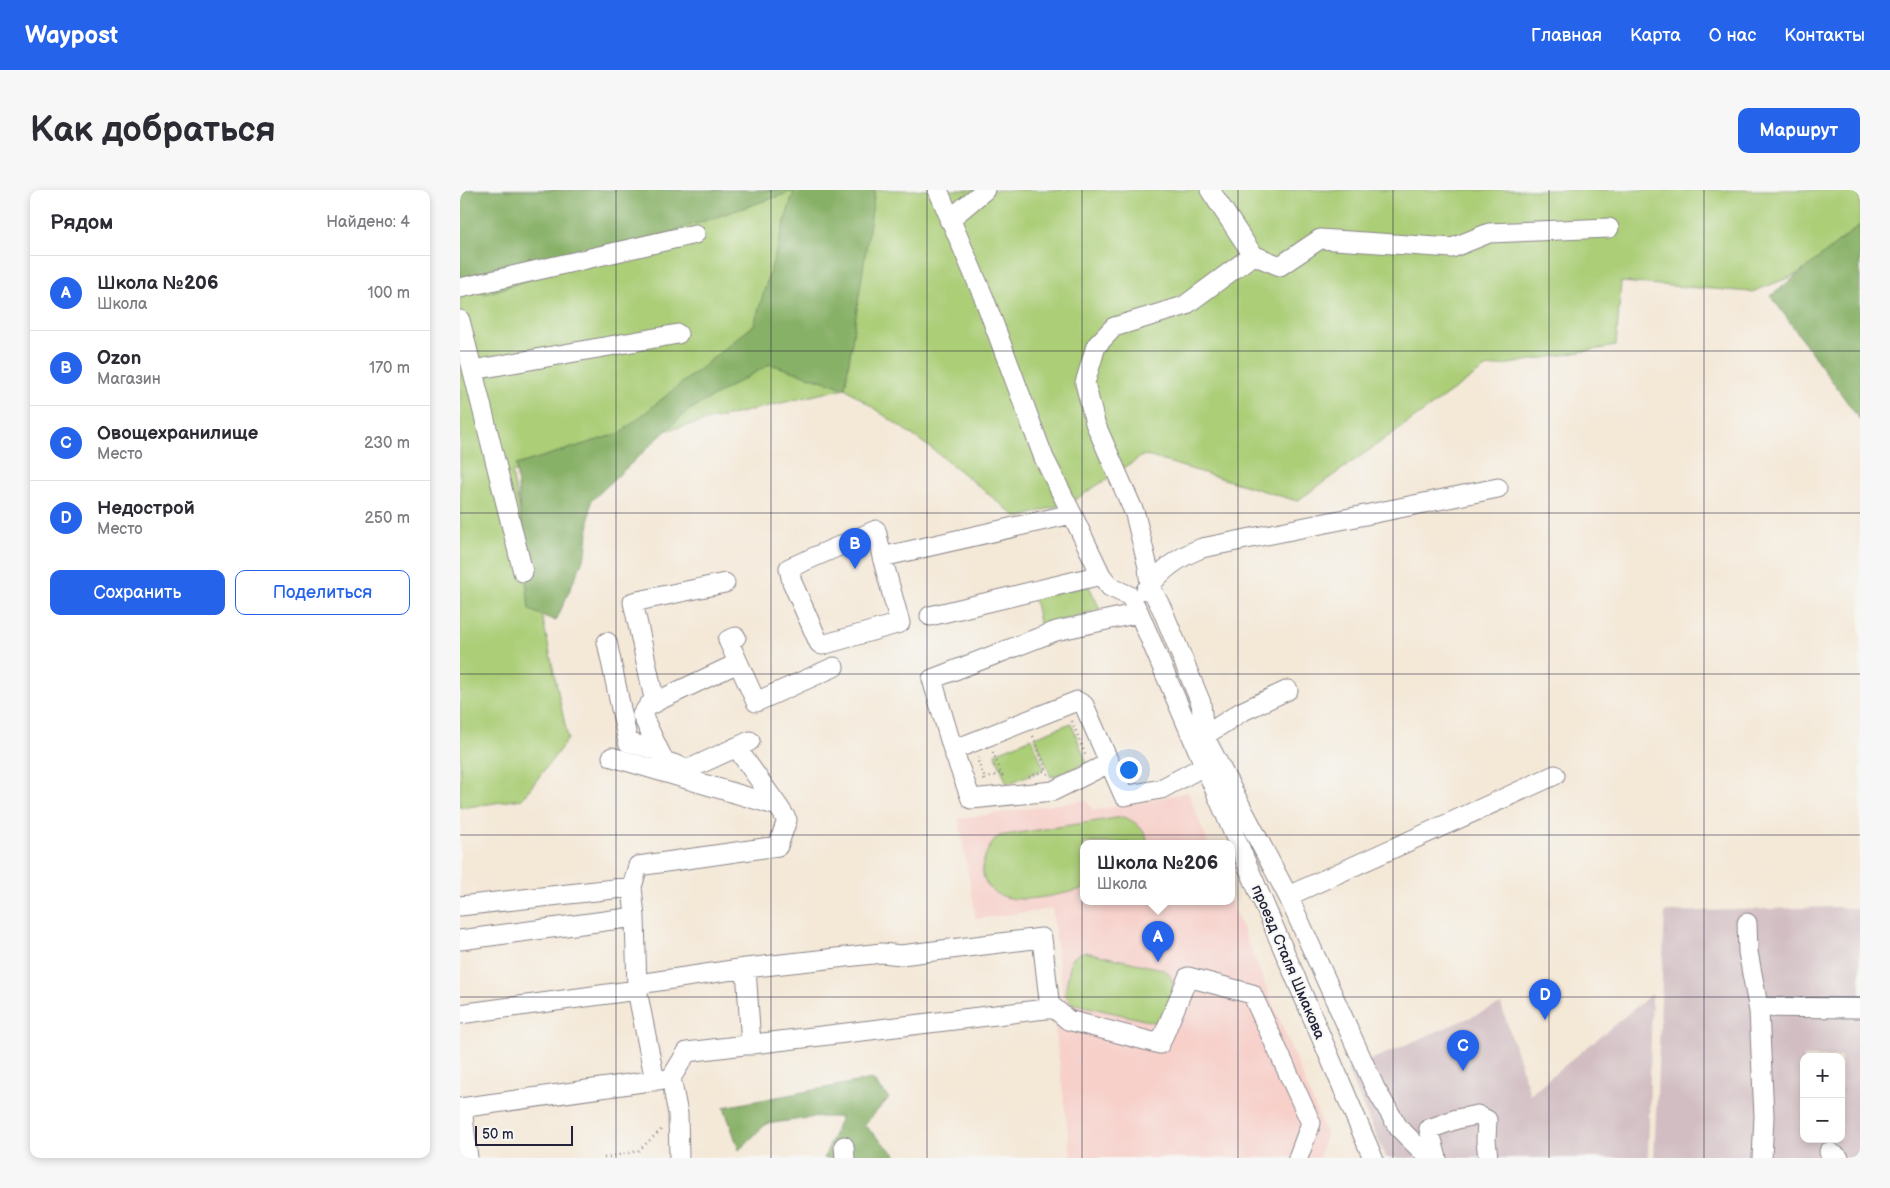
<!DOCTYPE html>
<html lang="ru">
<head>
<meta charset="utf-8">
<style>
	:root { --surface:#fff; --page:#f7f7f7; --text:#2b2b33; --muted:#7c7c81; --line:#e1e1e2; --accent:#2563eb }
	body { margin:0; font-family:"Balsamiq Sans",sans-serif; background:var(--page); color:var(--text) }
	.controls { position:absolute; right:15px; bottom:15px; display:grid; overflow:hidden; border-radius:10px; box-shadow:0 2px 8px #0003 }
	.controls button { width:45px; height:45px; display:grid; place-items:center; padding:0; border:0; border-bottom:1px solid var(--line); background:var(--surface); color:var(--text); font:25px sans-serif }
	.scale { position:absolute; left:15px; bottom:12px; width:98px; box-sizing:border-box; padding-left:5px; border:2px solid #22223b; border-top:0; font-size:14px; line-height:18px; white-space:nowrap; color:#22223b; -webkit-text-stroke:4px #f6f6f2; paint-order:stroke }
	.you { position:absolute; left:668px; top:579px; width:18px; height:18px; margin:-12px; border:4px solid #fff; border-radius:50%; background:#1a73e8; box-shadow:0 0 0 8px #1a73e833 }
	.badge { display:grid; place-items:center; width:32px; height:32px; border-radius:50%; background:var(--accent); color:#fff; font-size:16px; font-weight:700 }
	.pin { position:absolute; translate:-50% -41px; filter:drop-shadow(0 1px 2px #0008) }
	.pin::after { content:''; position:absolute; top:26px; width:18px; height:15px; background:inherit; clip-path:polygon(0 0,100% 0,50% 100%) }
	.popup { position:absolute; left:620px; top:650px; width:155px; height:65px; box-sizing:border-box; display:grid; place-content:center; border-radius:10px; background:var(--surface); filter:drop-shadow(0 1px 4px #0005); font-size:16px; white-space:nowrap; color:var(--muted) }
	.popup b { font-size:19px; color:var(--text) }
	.popup::after { content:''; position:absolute; left:50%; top:100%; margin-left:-10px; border:10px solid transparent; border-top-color:var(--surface) }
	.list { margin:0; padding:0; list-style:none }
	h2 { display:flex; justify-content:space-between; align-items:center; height:65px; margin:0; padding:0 20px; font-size:21px }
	h2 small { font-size:16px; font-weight:400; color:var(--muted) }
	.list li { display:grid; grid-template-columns:32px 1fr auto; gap:15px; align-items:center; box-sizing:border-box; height:75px; padding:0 20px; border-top:1px solid var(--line) }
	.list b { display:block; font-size:19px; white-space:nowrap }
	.list p { margin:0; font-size:16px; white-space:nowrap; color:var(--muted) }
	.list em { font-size:16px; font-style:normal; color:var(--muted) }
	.actions { display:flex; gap:10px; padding:15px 20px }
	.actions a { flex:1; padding:11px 0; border:1px solid var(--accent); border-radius:10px; text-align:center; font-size:18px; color:var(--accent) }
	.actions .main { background:var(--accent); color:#fff }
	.map { position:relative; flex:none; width:1400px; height:968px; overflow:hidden; border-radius:10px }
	header { display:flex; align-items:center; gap:30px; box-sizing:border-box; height:70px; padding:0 25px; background:var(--accent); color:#fff }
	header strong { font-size:24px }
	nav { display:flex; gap:28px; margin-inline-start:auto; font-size:18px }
	.intro { display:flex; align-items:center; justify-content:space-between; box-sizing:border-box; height:120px; padding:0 30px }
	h1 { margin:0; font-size:35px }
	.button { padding:12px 22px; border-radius:10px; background:var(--accent); color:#fff; font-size:18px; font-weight:700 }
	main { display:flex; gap:30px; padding:0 30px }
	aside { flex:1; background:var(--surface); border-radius:10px; box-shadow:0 2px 8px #0003 }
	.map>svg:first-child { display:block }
	.built { fill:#f7d0ca }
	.industrial { fill:#d2bec2; fill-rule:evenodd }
	.green { fill:#abce77; stroke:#667859 }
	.forest { fill:#88b168; stroke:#556a52 }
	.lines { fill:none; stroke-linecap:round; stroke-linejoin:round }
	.minor-casing { stroke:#8b8589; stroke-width:21 }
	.path { stroke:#8b8589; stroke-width:2.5; stroke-dasharray:1 4; stroke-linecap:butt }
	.minor { stroke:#fff; stroke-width:19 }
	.grid { fill:none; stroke:#22223b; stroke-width:1; stroke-opacity:0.55 }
	.labels { text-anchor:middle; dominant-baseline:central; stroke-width:4; stroke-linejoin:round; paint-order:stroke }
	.street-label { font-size:15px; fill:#22223b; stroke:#f6f6f2 }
</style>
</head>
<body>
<header>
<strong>Waypost</strong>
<nav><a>Главная</a><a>Карта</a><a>О нас</a><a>Контакты</a></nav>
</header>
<div class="intro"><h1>Как добраться</h1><a class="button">Маршрут</a></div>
<main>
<aside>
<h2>Рядом<small>Найдено: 4</small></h2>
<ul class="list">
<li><span class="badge">A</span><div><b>Школа №206</b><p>Школа</p></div><em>100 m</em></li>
<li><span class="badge">B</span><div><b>Ozon</b><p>Магазин</p></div><em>170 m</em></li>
<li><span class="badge">C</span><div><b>Овощехранилище</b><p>Место</p></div><em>230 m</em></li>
<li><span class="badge">D</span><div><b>Недострой</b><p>Место</p></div><em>250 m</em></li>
</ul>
<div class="actions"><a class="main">Сохранить</a><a>Поделиться</a></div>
</aside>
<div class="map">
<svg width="1400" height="968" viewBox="0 0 1400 968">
	<rect width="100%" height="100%" fill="#f6f6f2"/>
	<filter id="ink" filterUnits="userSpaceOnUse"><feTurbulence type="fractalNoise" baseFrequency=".02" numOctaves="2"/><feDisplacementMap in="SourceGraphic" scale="10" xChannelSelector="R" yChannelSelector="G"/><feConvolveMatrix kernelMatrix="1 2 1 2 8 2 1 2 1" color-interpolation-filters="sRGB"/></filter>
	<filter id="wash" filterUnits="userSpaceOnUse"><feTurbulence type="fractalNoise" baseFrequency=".0096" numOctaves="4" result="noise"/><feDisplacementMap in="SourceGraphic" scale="20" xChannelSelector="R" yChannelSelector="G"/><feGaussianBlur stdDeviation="1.12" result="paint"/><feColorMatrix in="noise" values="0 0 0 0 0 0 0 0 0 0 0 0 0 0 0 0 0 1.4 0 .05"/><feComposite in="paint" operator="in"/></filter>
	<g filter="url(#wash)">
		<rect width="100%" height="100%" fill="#f4e8d7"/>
		<path class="built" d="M 728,602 L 748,653 L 624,653 L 624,711 L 771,711 L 866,944 L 859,968 L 611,968 L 594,829 L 604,814 L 592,719 L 516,729 L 499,629 L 626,610 L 633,621 Z"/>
		<path class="industrial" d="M 1376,717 L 1400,719 L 1400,968 L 1194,968 L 1205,722 ZM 1344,867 L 1381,867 L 1381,949 L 1344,949 Z
			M 1192,804 L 1188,968 L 926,968 L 887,880 L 1041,814 L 1070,904 Z"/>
		<path class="green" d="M 0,0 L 1400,0 L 1400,60 L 1292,102 L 1161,92 L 1156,156 L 1025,178 L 837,311 L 684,265 L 613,311 L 558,328 L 475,261 L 385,198 L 187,245 L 52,283 L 108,549 L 62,609 L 0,618 Z
			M 629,396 L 640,419 L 580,437 L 574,408 Z
			M 611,533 L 627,573 L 591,587 L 575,547 Z
			M 572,548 L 584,579 L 547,594 L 535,563 Z
			M 663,627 C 675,630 686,641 688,653 L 624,653 L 624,699 C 596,704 534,725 523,685 C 520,671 529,655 539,646 Z
			M 625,762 L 702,779 C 707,782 711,785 712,791 C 715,803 707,831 693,832 L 611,813 L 605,803 L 611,770 L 619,763 Z"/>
		<path class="forest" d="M 0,0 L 415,0 L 385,198 L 310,174 L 226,222 L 131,311 L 126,363 L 96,431 L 69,420 L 56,275 L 160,243 L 294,135 L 334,1 L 26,104 L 0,91 Z
			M 1400,35 L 1400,230 L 1311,106 Z
			M 412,889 L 429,908 L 404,935 L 439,968 L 364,968 L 381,927 L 356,927 L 306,934 L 279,960 L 264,917 Z"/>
	</g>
	<g filter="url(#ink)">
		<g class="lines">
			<defs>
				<path id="minor" d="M 478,0 L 524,108 L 584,268 L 612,324
					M 750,0 L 793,65 L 820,76 L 860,49 L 992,58 L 1029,43 L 1149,38
					M 489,30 L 525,0
					M 0,98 L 235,44
					M 0,130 L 63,382
					M 13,180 L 218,144
					M 422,367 L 416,340 L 329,378 L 332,392 L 359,453 L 362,455 L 440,433 L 422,367 L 612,324 L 641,385 L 650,397 L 670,406 L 679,423 L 913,968
					M 686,400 L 690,396 L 688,377 L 675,324 L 635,233 L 625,193 L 636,156 L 654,137 L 724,116 L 793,65
					M 470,426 L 641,385
					M 276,447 L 268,450 L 296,512 L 374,477
					M 147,452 L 168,552 L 199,561
					M 278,473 L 189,515 L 182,525 L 204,571 L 229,579 L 290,551
					M 195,513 L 173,412 L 265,393
					M 744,546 L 781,522 L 828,500
					M 276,557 L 318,616
					M 493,560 L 617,511 L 624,515 L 664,606 L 701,599 L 744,576
					M 152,567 L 318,616 L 327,630 L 318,656 L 178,676 L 172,697 L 175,727 L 177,800 L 195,891
					M 649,573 L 593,601 L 511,609 L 493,560 L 472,489 L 596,441 L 679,423
					M 828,706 L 1095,585
					M 0,716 L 172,697
					M 1287,733 L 1288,762 L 1299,821 L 1304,926 L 1302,968
					M 0,750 L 175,727
					M 286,778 L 291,855
					M 1298,817 L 1400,818
					M 0,824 L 177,800 L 185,793 L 286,778 L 422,763 L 441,765 L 582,748 L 590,819
					M 211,888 L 218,924 L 219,968
					M 0,918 L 211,888 L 227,862 L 594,818 L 608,830 L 700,854 L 728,787 L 792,804 L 851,933 L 838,968
					M 2,918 L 8,968
					M 384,956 L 385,968
					M 1369,962 L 1379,968
					M 969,968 L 938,937 L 915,898 L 828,706 L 744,546 L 741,513 L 702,419 L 690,396 C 704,377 721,366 742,358 L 1038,298
					M 977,968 L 969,939 L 997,929 L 1017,925 L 1027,930 L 1026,950 L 1028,968"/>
			</defs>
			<use href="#minor" class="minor-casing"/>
			<path class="path" d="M 612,531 L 626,567
				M 573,546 L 589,587
				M 533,562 L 544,590
				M 519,568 L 517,569 L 525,589 L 521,591
				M 569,587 L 586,580
				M 525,589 L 541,583
				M 144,968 L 178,961 L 203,938"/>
			<use href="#minor" class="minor"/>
		</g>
	</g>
	<path class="grid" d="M 156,0 L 156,968M 311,0 L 311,968M 467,0 L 467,968M 622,0 L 622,968M 778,0 L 778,968M 933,0 L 933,968M 1089,0 L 1089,968M 1244,0 L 1244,968M 0,161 L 1400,161M 0,323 L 1400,323M 0,484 L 1400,484M 0,645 L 1400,645M 0,807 L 1400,807"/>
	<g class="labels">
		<g class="street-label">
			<text transform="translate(828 772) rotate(67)">проезд Сталя Шмакова</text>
		</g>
	</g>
</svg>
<div class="controls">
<button>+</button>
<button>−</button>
</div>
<div class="scale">50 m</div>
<div class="you"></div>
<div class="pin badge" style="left:698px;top:772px">A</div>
<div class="popup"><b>Школа №206</b>Школа</div>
<div class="pin badge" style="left:395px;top:379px">B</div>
<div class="pin badge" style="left:1003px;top:881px">C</div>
<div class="pin badge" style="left:1085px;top:830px">D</div>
</div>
</main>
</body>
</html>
